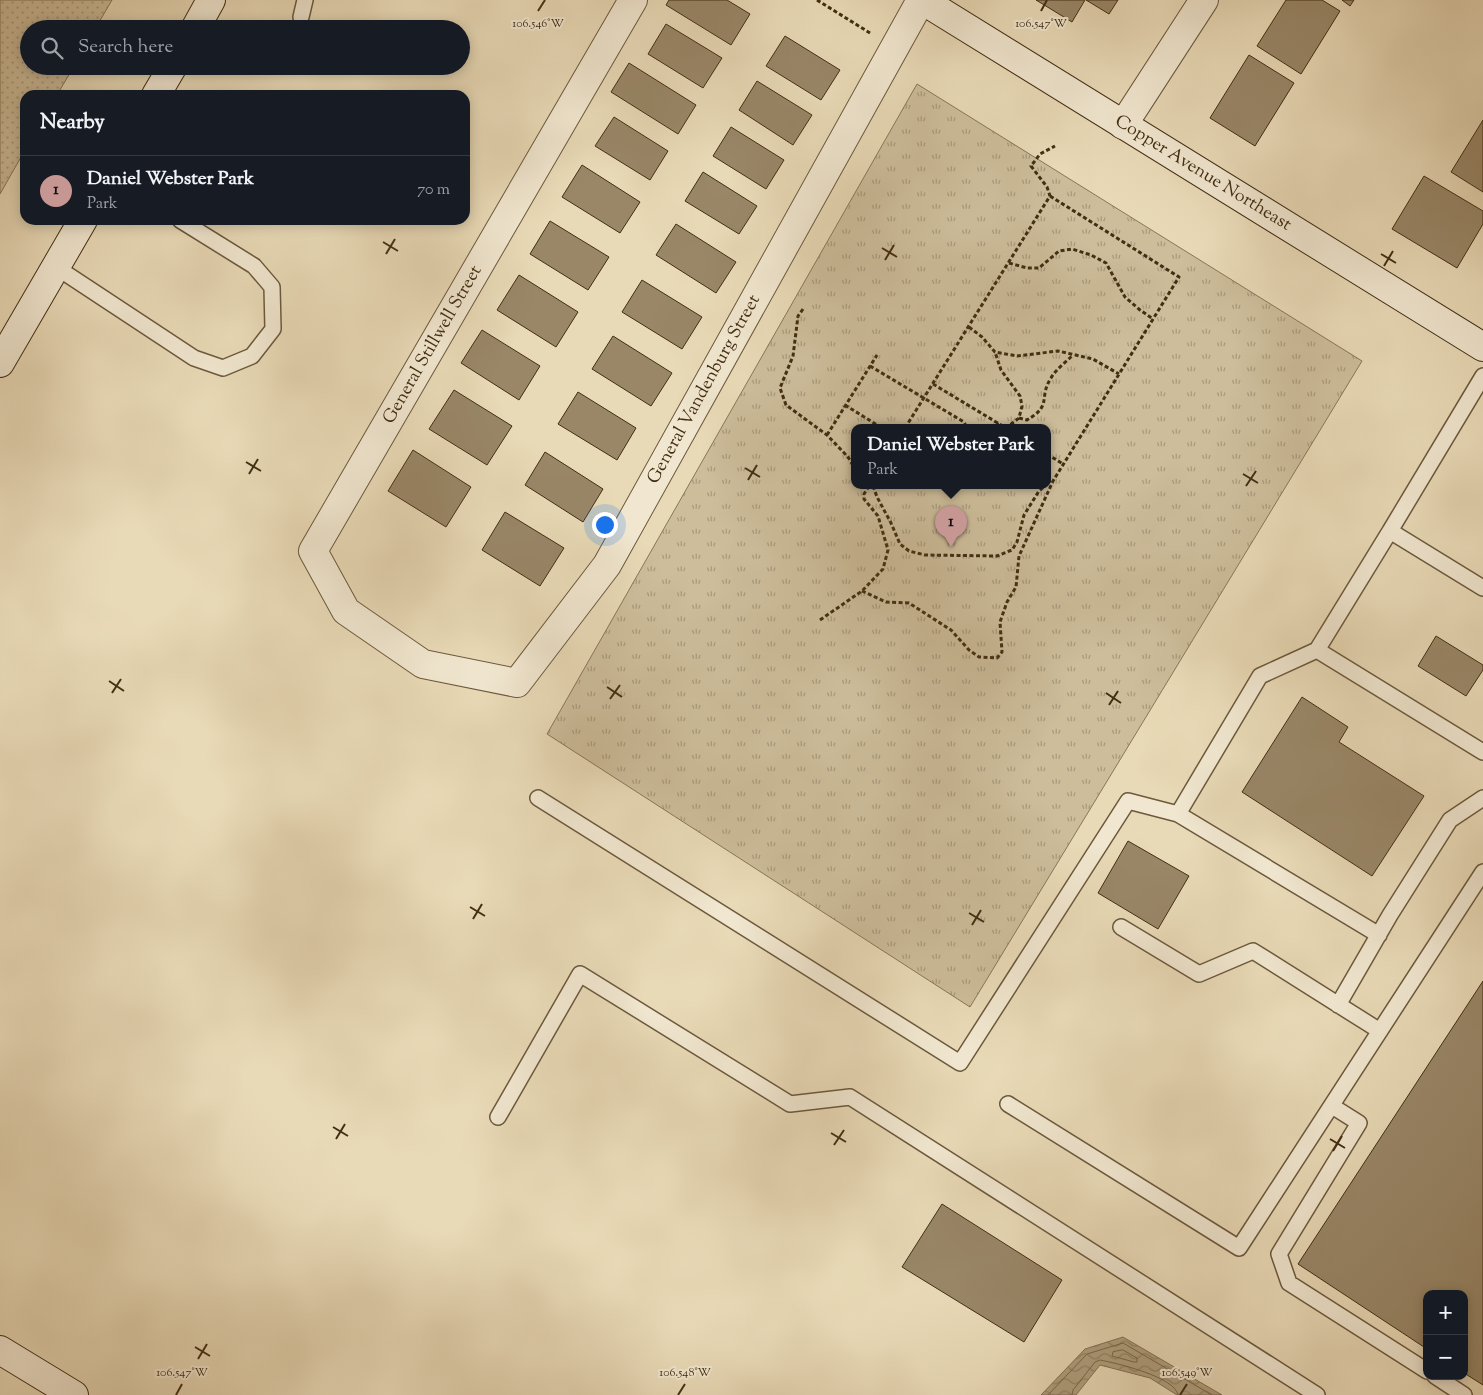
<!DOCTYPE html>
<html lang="en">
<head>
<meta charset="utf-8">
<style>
	:root { --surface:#171b24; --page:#20242c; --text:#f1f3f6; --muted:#9ea1a6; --line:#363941; --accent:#c59692 }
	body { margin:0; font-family:"Sorts Mill Goudy",serif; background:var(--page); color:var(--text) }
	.controls { position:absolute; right:15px; bottom:15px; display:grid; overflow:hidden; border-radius:10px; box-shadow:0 2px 12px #0003 }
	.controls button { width:45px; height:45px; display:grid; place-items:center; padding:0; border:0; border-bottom:1px solid var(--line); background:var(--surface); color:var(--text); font:25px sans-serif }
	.you { position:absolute; left:604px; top:524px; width:18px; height:18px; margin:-12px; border:4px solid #fff; border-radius:50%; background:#1a73e8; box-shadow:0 0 0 8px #1a73e833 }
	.badge { display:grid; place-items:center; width:32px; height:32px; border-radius:50%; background:var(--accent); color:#111; font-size:16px; font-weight:700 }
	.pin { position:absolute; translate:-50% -41px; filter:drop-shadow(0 1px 2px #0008) }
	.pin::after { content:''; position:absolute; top:26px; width:18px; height:15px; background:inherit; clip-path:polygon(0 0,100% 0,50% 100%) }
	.popup { position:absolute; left:851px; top:424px; width:200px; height:65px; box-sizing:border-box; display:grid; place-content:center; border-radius:10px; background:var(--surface); filter:drop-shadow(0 1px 4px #0005); font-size:16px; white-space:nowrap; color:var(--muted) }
	.popup b { font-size:19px; color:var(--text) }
	.popup::after { content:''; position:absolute; left:50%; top:100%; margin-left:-10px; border:10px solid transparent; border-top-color:var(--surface) }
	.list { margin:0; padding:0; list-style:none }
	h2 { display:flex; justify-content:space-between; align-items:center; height:65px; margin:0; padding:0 20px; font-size:21px }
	h2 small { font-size:16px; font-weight:400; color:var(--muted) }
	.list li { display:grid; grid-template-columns:32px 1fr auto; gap:15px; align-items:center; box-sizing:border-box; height:70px; padding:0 20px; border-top:1px solid var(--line) }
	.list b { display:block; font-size:19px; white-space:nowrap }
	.list p { margin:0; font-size:16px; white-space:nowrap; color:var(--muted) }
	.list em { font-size:16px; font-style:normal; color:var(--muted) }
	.icon { flex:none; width:28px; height:28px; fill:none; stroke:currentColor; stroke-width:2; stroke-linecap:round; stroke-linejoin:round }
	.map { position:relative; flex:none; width:1483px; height:1395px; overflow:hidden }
	.search { position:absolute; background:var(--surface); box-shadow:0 2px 12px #0003; left:20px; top:20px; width:450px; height:55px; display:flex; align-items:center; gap:12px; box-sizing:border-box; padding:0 18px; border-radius:28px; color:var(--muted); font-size:19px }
	.panel { position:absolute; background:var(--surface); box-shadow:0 2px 12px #0003; left:20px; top:90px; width:450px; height:135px; border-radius:15px }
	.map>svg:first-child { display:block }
	.grass { fill:url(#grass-dots); stroke:#887657 }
	.park { fill:url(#park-tufts); stroke:#887657; fill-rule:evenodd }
	.water { fill:url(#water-waves); stroke:#847254 }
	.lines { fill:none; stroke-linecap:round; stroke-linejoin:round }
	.shore { stroke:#796749; stroke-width:1 }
	.building { fill:#998768; stroke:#422e13 }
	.lane-casing { stroke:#6c593c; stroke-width:18 }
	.street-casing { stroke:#6c593c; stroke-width:30 }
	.secondary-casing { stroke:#422e13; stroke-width:30 }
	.path { stroke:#422e13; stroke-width:3; stroke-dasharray:4 2.5; stroke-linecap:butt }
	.lane { stroke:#f1e7d0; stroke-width:15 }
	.street { stroke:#f1e7d0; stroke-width:28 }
	.secondary { stroke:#f1e7d0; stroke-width:28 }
	.ticks { fill:none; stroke:#422e13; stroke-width:2 }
	.labels { text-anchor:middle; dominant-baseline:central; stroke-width:4; stroke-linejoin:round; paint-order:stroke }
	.street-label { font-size:18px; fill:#422e13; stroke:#f1e7d0 }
	.ticks-label { font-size:12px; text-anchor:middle; fill:#422e13; stroke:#f1e7d0; stroke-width:4; stroke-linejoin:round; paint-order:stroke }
</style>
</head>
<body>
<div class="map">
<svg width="1483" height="1395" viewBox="0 0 1483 1395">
	<defs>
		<pattern id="grass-dots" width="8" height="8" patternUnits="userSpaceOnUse" patternTransform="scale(1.25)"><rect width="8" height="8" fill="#cdbd9b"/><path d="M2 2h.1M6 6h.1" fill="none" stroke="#a89a7d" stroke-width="1.8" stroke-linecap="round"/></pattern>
		<pattern id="park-tufts" width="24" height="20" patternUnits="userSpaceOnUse" patternTransform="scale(1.25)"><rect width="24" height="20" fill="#cdbd9b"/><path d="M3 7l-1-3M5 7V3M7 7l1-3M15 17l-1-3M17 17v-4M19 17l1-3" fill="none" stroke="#a89a7d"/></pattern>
		<pattern id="water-waves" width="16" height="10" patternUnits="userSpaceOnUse" patternTransform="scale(1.25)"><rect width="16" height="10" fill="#b0a07f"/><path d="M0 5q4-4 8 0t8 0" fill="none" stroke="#918367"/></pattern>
	</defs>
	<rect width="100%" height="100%" fill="#e9dab7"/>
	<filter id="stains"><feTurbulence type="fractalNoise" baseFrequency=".004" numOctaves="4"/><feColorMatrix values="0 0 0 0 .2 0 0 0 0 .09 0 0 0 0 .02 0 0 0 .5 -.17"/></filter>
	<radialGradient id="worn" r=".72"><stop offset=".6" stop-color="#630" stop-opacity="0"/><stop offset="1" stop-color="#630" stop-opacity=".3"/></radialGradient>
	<path class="grass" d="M 0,0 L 112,0 L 95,29 L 29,29 L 29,66 L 74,66 L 57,95 L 25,95 L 25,150 L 0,194 Z"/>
	<path class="park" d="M 917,84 L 1362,361 L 970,1007 L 547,734 ZM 855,428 L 1047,428 L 1047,486 L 855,486 Z"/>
	<path class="water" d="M 1123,1337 L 1222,1395 L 1177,1395 L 1150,1378 L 1100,1365 L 1076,1395 L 1041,1395 L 1085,1349 Z"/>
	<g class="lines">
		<path class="shore" d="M 1123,1350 L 1137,1358 L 1137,1362 L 1134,1362 L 1112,1356 L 1113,1352 Z
			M 1048,1395 L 1087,1354 L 1123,1343 L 1212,1395
			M 1072,1395 L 1073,1390 L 1095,1362 L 1100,1360 C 1116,1363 1176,1377 1178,1395"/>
	</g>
	<path class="building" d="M 669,0 L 727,0 L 750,14 L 731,45 L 666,5 Z
		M 1036,0 L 1085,0 L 1072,22 Z
		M 1086,0 L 1118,0 L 1109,14 Z
		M 1286,0 L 1322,0 L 1340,11 L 1301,74 L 1257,46 Z
		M 1342,0 L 1354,0 L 1350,6 Z
		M 666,24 L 722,58 L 703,88 L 648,54 Z
		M 785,36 L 840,70 L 821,100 L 766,66 Z
		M 1249,55 L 1294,83 L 1255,146 L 1210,118 Z
		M 629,63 L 696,105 L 678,134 L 611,92 Z
		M 757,81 L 812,115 L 793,145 L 739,110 Z
		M 614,117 L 668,151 L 650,180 L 595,146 Z
		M 1483,120 L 1483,192 L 1451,172 Z
		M 731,127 L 784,160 L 766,189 L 713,156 Z
		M 582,165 L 640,202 L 620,233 L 562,197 Z
		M 703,172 L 757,206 L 739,234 L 685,201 Z
		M 1424,176 L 1483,211 L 1483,224 L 1457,268 L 1392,229 Z
		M 550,221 L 609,257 L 588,290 L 530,254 Z
		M 676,224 L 736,262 L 716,293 L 656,255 Z
		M 519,275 L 578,312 L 556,347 L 497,310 Z
		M 642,280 L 702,317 L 682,349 L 622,312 Z
		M 482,330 L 540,366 L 519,400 L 461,363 Z
		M 613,336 L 672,373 L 651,406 L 592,369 Z
		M 454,390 L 512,426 L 487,465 L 429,429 Z
		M 578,392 L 636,428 L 617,460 L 558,424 Z
		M 413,450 L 471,487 L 446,527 L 388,491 Z
		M 545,452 L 603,489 L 583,522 L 525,485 Z
		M 505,512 L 564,548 L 540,586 L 482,550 Z
		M 1436,636 L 1483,665 L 1483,670 L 1466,696 L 1418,666 Z
		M 1302,697 L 1348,727 L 1339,742 L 1424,796 L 1372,876 L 1242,792 Z
		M 1128,841 L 1189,876 L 1158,929 L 1098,893 Z
		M 1483,981 L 1483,1385 L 1464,1373 L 1464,1294 L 1427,1294 L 1427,1349 L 1298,1264 Z
		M 942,1204 L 1062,1280 L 1024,1342 L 902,1267 Z"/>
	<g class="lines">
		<defs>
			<path id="lane" d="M 301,17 L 305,0
				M 56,267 L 194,358 L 223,368 L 252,356 L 273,329 L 272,287 L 254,266 L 180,220
				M 1390,531 L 1483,376
				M 1483,588 L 1390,531 L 1317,650 L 1483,752
				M 1317,650 L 1260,676 L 1178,814 L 1379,935
				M 538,798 L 960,1063 L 1128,801 L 1178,814
				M 1121,927 L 1199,974 L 1253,951 L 1380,1031
				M 1338,1005 L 1390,915 L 1450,820 L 1483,798
				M 1008,1104 L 1239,1248 L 1483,872
				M 1332,1106 L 1359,1123 L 1279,1254 L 1289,1283 L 1427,1371
				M 498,1117 L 580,974 L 790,1104 L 850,1097 L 1317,1395
				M 1435,1376 L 1464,1395"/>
			<g id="street">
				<path id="s1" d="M 633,0 L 313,551 L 346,611 L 423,664 L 517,683 L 607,565 L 921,0"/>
				<path d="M 1123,125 L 1204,0"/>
			</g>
			<g id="secondary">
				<path id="s2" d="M 922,0 L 1483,347"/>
				<path d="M 195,29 L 211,0"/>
				<path d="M 156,95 L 173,66"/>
				<path d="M 0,363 L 83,220"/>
				<path d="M 0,1350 L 74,1395"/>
			</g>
		</defs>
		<use href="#lane" class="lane-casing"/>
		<use href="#street" class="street-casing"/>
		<use href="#secondary" class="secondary-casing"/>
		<path class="path" d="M 817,0 L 870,33
			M 1009,263 L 1027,268 L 1039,268 L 1059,251 L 1072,249 L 1091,255 L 1106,263 L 1125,297 L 1140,310 L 1153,319
			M 803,309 L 798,316 L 793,356 L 780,388 L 786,405 L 827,435 L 848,457 L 855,469
			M 969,327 L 982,337 L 995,352 L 1017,356 L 1058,351 L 1093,359 L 1119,374
			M 870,366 L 964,422 L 967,428
			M 933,384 L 1006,428 L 1019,418 L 1022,406 L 1020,396 L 1001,370 L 995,352
			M 845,405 L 882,428
			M 1019,418 L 1027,420 C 1053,405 1038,398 1051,378 C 1056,369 1066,362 1073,355
			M 905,428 L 1050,196 L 1047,187 L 1031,166 L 1040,154 L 1055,146
			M 984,428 L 999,424
			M 827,435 L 877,355
			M 1047,454 L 1063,464
			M 1047,481 L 1053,481
			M 873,486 L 877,497 L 891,523 L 900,544 L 909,551 L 925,555 L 997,556 L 1012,550 L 1017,542 L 1024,515 L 1039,491 L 1045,486
			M 941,486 L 944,486
			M 862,591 L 886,602 L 909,603 L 951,630 L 969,650 L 979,657 L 997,658 L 1002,652 L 1000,622 L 1007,602 L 1016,587 L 1019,556 L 1053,481 L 1179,277 L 1050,196
			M 820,620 L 862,591 L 883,569 L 888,550 L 878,516 L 864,499 L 864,494 L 869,486"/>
		<use href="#lane" class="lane"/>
		<use href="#street" class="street"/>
		<use href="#secondary" class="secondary"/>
	</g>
	<path class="ticks" d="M 538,11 L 545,0M 1041,11 L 1047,0M 383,242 L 398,251M 882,248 L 897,257M 386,254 L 395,239M 1381,254 L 1396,263M 885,260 L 894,245M 1384,266 L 1393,251M 246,462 L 261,471M 745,468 L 760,477M 249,474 L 258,459M 1243,474 L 1258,483M 748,480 L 757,465M 1246,486 L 1256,471M 109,681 L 124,691M 607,687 L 622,697M 112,693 L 121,679M 1106,693 L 1121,703M 610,699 L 620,685M 1109,705 L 1118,691M 470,907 L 485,916M 969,913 L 984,922M 473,919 L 482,904M 972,925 L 981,910M 333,1127 L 348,1136M 831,1133 L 846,1142M 336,1139 L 345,1124M 1330,1139 L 1345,1148M 834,1145 L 844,1130M 1333,1151 L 1342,1136M 195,1347 L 210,1356M 198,1359 L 207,1344M 176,1395 L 182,1384M 678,1395 L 685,1384M 1180,1395 L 1187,1384"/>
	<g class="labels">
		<g class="street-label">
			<text stroke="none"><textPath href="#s2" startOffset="330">Copper Avenue Northeast</textPath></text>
			<text transform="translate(433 345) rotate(-60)">General Stillwell Street</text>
			<text stroke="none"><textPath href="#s1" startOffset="1244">General Vandenburg Street</textPath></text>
		</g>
	</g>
	<g class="ticks-label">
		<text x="538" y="27">106.546°W</text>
		<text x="1041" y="27">106.547°W</text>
		<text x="182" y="1376">106.547°W</text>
		<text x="685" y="1376">106.548°W</text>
		<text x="1187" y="1376">106.549°W</text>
	</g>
	<rect width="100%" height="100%" filter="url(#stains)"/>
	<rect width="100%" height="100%" fill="url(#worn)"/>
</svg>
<div class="controls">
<button>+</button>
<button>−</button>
</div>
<div class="you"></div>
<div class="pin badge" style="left:951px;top:547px">1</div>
<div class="popup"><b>Daniel Webster Park</b>Park</div>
<div class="search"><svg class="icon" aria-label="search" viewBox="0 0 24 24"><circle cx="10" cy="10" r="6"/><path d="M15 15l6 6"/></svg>Search here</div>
<section class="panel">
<h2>Nearby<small></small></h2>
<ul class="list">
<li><span class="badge">1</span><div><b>Daniel Webster Park</b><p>Park</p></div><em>70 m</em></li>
</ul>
</section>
</div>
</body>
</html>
